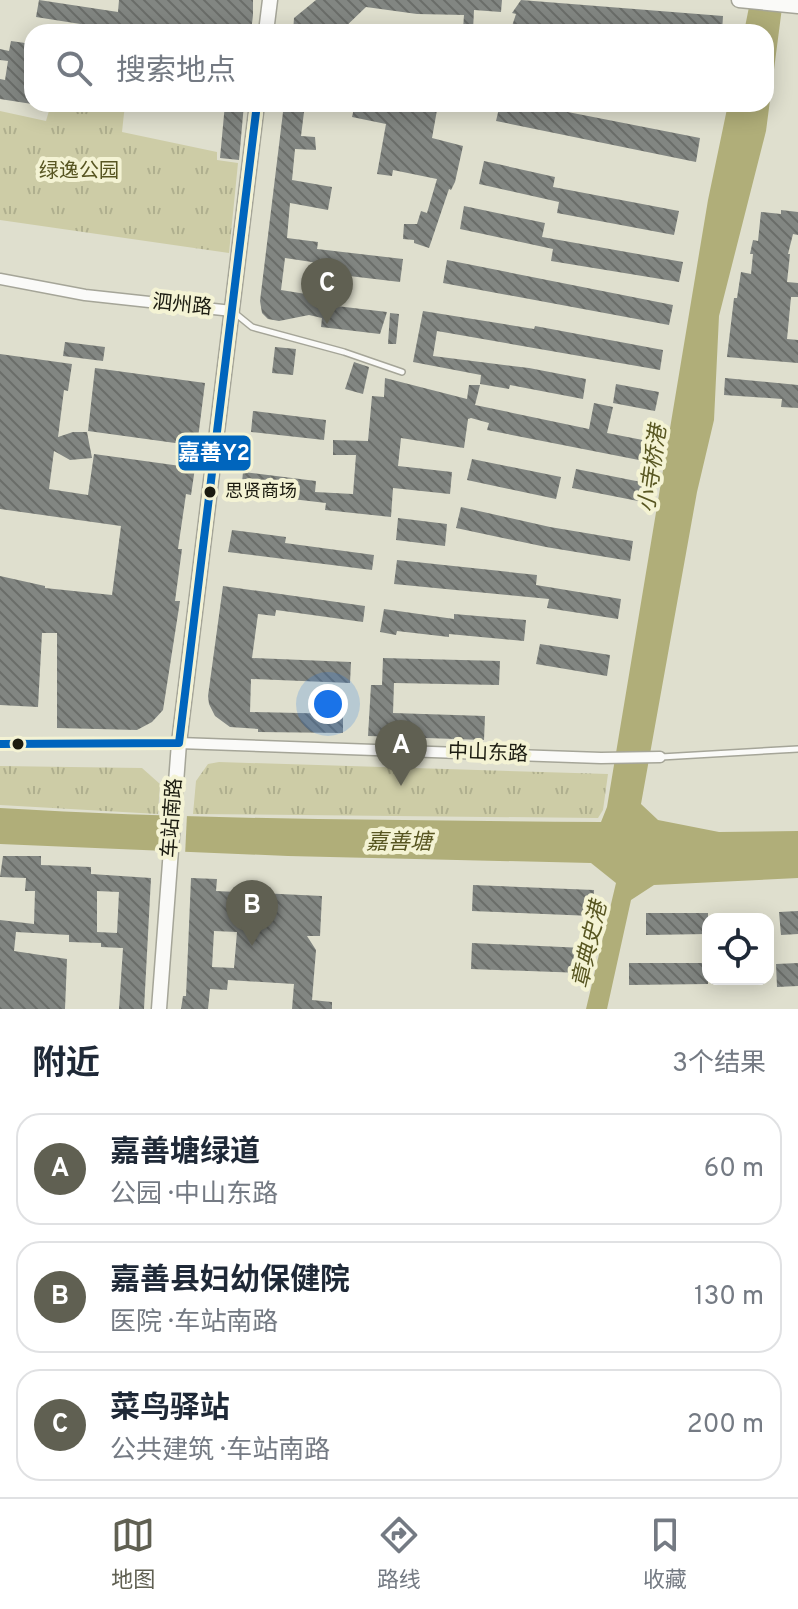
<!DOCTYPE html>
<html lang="zh">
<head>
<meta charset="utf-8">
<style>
	:root { --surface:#fff; --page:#f2f2f3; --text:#1f2937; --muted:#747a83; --line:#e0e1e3; --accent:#606052 }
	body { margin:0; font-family:Overpass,"Noto Sans SC",sans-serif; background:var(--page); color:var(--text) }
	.controls { position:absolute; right:24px; bottom:24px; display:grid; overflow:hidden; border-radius:16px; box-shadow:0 4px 20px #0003 }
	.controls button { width:72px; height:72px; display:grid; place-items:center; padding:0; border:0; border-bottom:2px solid var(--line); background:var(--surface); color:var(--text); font:40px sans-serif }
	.you { position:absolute; left:328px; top:704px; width:28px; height:28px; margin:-20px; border:6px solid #fff; border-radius:50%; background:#1a73e8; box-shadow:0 0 0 12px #1a73e833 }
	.badge { display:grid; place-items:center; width:52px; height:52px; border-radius:50%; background:var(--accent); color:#fff; font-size:26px; font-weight:700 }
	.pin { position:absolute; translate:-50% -66px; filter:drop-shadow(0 2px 4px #0008) }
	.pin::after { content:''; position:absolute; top:42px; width:28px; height:24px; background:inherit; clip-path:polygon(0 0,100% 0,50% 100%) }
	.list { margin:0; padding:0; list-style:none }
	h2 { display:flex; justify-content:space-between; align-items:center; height:104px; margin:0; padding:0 32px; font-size:34px }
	h2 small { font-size:26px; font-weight:400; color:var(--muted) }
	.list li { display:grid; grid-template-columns:52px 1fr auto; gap:24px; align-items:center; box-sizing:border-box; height:112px; margin:0 16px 16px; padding:0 16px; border:2px solid var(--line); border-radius:24px }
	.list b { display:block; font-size:30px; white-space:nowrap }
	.list p { margin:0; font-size:26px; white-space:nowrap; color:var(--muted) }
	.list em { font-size:26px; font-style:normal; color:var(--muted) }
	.icon { flex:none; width:44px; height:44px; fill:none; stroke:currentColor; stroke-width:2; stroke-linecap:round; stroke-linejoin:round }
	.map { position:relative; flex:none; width:798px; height:1009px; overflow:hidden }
	.search { position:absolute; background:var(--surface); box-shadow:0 4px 20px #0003; left:24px; right:24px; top:24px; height:88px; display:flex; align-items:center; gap:20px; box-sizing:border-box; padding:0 28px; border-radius:24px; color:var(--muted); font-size:30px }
	.sheet { height:488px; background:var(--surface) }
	nav { display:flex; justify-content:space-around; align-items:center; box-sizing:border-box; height:112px; border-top:2px solid var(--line); background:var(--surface); font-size:22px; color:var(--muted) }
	nav a { display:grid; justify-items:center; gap:4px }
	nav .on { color:var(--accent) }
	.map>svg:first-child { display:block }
	.park { fill:url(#park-tufts) }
	.water { fill:#b0ae79 }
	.pier { fill:#dfdfce }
	.building { fill:url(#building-back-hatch); fill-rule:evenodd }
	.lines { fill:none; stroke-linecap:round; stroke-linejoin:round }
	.lane-casing { stroke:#a5a598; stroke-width:8 }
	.street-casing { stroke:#a5a598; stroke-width:13 }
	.secondary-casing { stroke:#a5a598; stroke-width:17 }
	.lane { stroke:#fafaf8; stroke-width:5 }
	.street { stroke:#fafaf8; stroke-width:10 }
	.secondary { stroke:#fafaf8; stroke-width:14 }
	.bus-1-casing { stroke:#f4f3d4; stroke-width:14 }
	.bus-1 { stroke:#0065bd; stroke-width:8 }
	.bus-dot { fill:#1b1b10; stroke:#f4f3d4; stroke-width:3 }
	.labels { text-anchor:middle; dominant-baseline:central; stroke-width:8; stroke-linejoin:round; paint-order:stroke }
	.bus-label { font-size:18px; fill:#1b1b10; stroke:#f4f3d4; text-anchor:start }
	.park-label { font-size:20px; fill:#585622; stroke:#f4f3d4 }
	.street-label { font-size:20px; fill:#1b1b10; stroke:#f4f3d4 }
	.water-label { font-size:22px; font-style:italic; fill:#585621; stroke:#f4f3d4 }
	.line-badge { stroke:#f4f3d4; stroke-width:3 }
	.badge-label { font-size:22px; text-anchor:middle; font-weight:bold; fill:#fff }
</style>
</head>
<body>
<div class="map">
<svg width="798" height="1009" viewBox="0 0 798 1009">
	<defs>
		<pattern id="park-tufts" width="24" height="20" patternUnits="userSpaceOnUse" patternTransform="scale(2)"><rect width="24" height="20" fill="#cdcca6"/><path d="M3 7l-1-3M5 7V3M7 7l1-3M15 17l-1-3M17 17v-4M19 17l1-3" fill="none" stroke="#afaf8e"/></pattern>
		<pattern id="building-back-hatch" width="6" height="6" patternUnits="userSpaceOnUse" patternTransform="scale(2)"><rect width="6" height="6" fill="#828682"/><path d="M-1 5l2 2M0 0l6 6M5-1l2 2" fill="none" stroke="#6a6d69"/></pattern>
	</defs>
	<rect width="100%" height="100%" fill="#dfdfce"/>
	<path class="park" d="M 51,104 L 125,104 L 122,132 L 217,152 L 217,160 L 238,163 L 229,253 L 0,220 L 0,111 L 46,121 Z
		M 219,762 L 608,774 L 603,810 L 598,818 L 193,814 L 196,781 L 208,764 Z
		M 0,766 L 142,768 L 160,784 L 158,814 L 0,805 Z"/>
	<path class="water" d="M 783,0 L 766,131 L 719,316 L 714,420 L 697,492 L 641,804 L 658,820 L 719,832 L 798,831 L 798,878 L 654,885 L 631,900 L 607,1009 L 586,1009 L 616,883 L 591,863 L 288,856 L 0,844 L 0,808 C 200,820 400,820 601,822 L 607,807 L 708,200 L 728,104 L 766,104 L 766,32 L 744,32 L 749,7 Z"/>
	<path class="pier" d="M 161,813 L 187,814 L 185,856 L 158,854 Z"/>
	<path class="building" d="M 39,0 L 118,12 L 119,0 L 253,0 L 253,15 L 251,32 L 135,32 L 112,24 L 112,29 L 36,17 Z
		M 316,0 L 502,0 L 501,12 L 474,10 L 473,30 L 463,29 L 464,15 L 417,14 L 366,7 L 340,32 L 293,32 L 294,18 Z
		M 521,0 L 723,16 L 722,32 L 510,32 L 516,14 L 512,13 Z
		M 11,41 L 32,44 L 32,104 L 0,99 L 0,79 L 5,80 L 8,61 L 0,60 L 0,49 L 9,51 Z
		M 225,104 L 244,104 L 239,160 L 220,158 Z
		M 284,104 L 305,104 L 301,136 L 315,137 L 316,150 L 295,149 L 292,180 L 332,187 L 328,210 L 290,203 L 287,238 L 318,242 L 317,249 L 403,259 L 400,282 L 324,273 L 325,264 L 285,258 L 281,290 L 312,295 L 311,303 L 387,312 L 380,334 L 321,327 L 322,318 L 309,315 L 279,321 L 268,319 L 262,313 L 260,301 Z
		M 355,104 L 389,108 L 390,104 L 400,104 L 437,110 L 432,138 L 463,146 L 455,182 L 451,190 L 449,189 L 429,248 L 414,243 L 414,240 L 403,239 L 404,224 L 417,224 L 421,211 L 427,213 L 437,179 L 393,170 L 392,176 L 377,174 L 386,124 L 352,117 Z
		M 500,104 L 527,104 L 700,138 L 696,162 L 496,121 Z
		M 484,161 L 555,177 L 553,187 L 679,211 L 674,235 L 557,213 L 559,202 L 479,184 Z
		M 464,206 L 545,223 L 542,237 L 683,262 L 679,282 L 551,261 L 553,249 L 460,229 Z
		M 781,210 L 798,212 L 798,235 L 793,234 L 788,254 L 790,254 L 787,282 L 798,283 L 798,297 L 791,297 L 787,339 L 798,340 L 798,363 L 727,357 L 734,298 L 737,298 L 741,272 L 751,274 L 753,254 L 750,254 L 753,240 L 758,241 L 761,212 L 781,214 Z
		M 447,260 L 673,305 L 669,325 L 443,283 Z
		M 423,311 L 534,329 L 535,326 L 663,350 L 660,370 L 437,331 L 433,356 L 529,368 L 586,379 L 583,399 L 510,385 L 509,389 L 480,384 L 481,375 L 413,362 Z
		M 390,313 L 399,314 L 396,344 L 388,344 Z
		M 65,342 L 105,347 L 103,361 L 63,356 Z
		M 275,347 L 296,349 L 293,375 L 272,373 Z
		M 0,354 L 72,364 L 68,391 L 64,390 L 58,437 L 73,432 L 87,432 L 92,458 L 70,460 L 54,451 L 49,489 L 88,495 L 94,454 L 195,468 L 191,495 L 186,494 L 178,549 L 182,549 L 175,601 L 180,601 L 163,710 L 152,722 L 137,730 L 57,728 L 57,633 L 42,633 L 38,707 L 0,705 L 0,576 L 45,586 L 45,588 L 112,595 L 121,526 L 0,509 Z
		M 354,362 L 369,367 L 363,394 L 345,389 Z
		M 95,368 L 205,383 L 197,446 L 88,431 Z
		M 385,378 L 467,399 L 469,385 L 480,385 L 475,405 L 589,429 L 594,403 L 613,407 L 607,433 L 653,442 L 649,462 L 487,430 L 489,423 L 471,418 L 468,419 L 464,448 L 401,438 L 398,466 L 452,472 L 450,494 L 393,488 L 391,517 L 325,510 L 326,503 L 241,493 L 243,472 L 316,481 L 315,492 L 353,494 L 356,455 L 333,455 L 333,440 L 368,441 L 372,396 L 384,397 Z
		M 725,378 L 798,385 L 798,408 L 781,407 L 782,399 L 724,395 Z
		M 616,384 L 659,392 L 655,411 L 613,403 Z
		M 253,411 L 326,420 L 324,440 L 251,432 Z
		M 472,459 L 561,477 L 556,499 L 467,480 Z
		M 576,469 L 646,483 L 643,502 L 572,488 Z
		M 461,507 L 550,527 L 633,541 L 630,561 L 546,547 L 456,528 Z
		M 398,518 L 447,524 L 445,546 L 396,540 Z
		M 232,530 L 286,537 L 285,543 L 374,555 L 372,570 L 228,552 Z
		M 397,560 L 537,575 L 536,585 L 621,599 L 618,619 L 547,608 L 549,599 L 394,584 Z
		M 223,586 L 365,606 L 363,622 L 276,610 L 275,616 L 258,614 L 252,658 L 351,662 L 350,683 L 251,679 L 250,712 L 343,714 L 343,733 L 258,732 L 258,729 L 230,727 L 215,716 L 209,704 L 208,696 Z
		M 384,609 L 454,619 L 454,614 L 526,620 L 524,641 L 449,634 L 449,637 L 397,631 L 396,635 L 380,632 Z
		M 540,644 L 610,655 L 607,676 L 536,664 Z
		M 383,658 L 500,661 L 499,685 L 394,683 L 393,713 L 485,716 L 484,740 L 368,736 L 371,685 L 382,685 Z
		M 3,856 L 41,856 L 41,865 L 91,867 L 91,874 L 151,878 L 144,1009 L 119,1009 L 123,948 L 101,947 L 101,943 L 69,942 L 69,935 L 16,932 L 14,951 L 67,959 L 65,1009 L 0,1009 L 0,920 L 34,924 L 35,891 L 25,891 L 26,878 L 0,877 ZM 97,891 L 119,892 L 117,933 L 97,932 Z
		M 191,878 L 217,879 L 216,891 L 322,896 L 320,936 L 307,936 L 316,950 L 312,1000 L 332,1002 L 332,1009 L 292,1009 L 294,984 L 228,980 L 227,990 L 210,989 L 208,1009 L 181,1009 L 183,996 L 186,996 ZM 214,931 L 237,932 L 234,968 L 212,967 Z
		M 473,885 L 594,890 L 592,916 L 472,911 Z
		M 798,911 L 798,934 L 781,935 L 779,912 Z
		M 646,913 L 708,913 L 708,934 L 646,935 Z
		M 472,943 L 584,948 L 583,973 L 471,969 Z
		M 629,963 L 708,963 L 708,984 L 629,985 Z
		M 798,963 L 798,986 L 777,987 L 776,964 Z"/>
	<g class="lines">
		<defs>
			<path id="lane" d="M 236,314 L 252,327 L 344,352 L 402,372
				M 661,757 L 798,749"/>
			<path id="street" d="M 0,279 L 85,295 L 232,311
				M 0,744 L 179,743 L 601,758 L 660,757"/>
			<path id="secondary" d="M 739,0 L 798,6
				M 266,32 L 270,0
				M 159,1009 L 179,743 L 257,104"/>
		</defs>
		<use href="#lane" class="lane-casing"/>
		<use href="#street" class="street-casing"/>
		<use href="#secondary" class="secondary-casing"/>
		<use href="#lane" class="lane"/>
		<use href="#street" class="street"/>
		<use href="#secondary" class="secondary"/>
		<defs>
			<path id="bus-1" d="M 0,744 L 179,743 L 257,104"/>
		</defs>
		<use href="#bus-1" class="bus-1-casing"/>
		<use href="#bus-1" class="bus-1"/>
	</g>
	<g class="bus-dot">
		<circle cx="210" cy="492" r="7"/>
		<circle cx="18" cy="744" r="7"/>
	</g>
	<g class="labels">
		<g class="bus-label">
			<text x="225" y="492">思贤商场</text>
		</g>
		<g class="park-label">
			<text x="79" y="172">绿逸公园</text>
		</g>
		<g class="street-label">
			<text transform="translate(182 306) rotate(6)">泗州路</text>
			<text transform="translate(488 754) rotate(2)">中山东路</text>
			<text transform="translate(173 818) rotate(-86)">车站南路</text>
		</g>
		<g class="water-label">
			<text transform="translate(654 469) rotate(-82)">小寺桥港</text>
			<text x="399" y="843">嘉善塘</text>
			<text transform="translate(591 945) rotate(-77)">章典史港</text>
		</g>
	</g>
	<rect class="line-badge" x="177" y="434" width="75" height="38" rx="8" fill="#0065bd"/>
	<g class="badge-label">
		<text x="214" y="460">嘉善Y2</text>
	</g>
</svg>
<div class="controls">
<button><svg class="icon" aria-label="locate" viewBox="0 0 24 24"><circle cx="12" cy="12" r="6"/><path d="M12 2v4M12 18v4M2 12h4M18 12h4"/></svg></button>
</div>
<div class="you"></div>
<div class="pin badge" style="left:401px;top:786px">A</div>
<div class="pin badge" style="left:252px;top:946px">B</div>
<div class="pin badge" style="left:327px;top:324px">C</div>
<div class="search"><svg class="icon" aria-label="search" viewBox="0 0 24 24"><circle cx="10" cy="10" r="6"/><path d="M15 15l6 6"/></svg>搜索地点</div>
</div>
<section class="sheet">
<h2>附近<small>3个结果</small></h2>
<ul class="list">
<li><span class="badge">A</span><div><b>嘉善塘绿道</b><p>公园 · 中山东路</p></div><em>60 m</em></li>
<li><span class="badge">B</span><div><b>嘉善县妇幼保健院</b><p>医院 · 车站南路</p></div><em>130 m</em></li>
<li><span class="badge">C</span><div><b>菜鸟驿站</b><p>公共建筑 · 车站南路</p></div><em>200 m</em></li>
</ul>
</section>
<nav>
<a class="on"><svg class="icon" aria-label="map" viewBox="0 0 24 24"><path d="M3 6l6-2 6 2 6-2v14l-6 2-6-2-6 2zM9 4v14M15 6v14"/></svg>地图</a>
<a><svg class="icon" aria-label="directions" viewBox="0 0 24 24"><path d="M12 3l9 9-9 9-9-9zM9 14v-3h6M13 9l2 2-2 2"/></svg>路线</a>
<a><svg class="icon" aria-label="saved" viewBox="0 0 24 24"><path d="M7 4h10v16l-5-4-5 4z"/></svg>收藏</a>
</nav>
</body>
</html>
